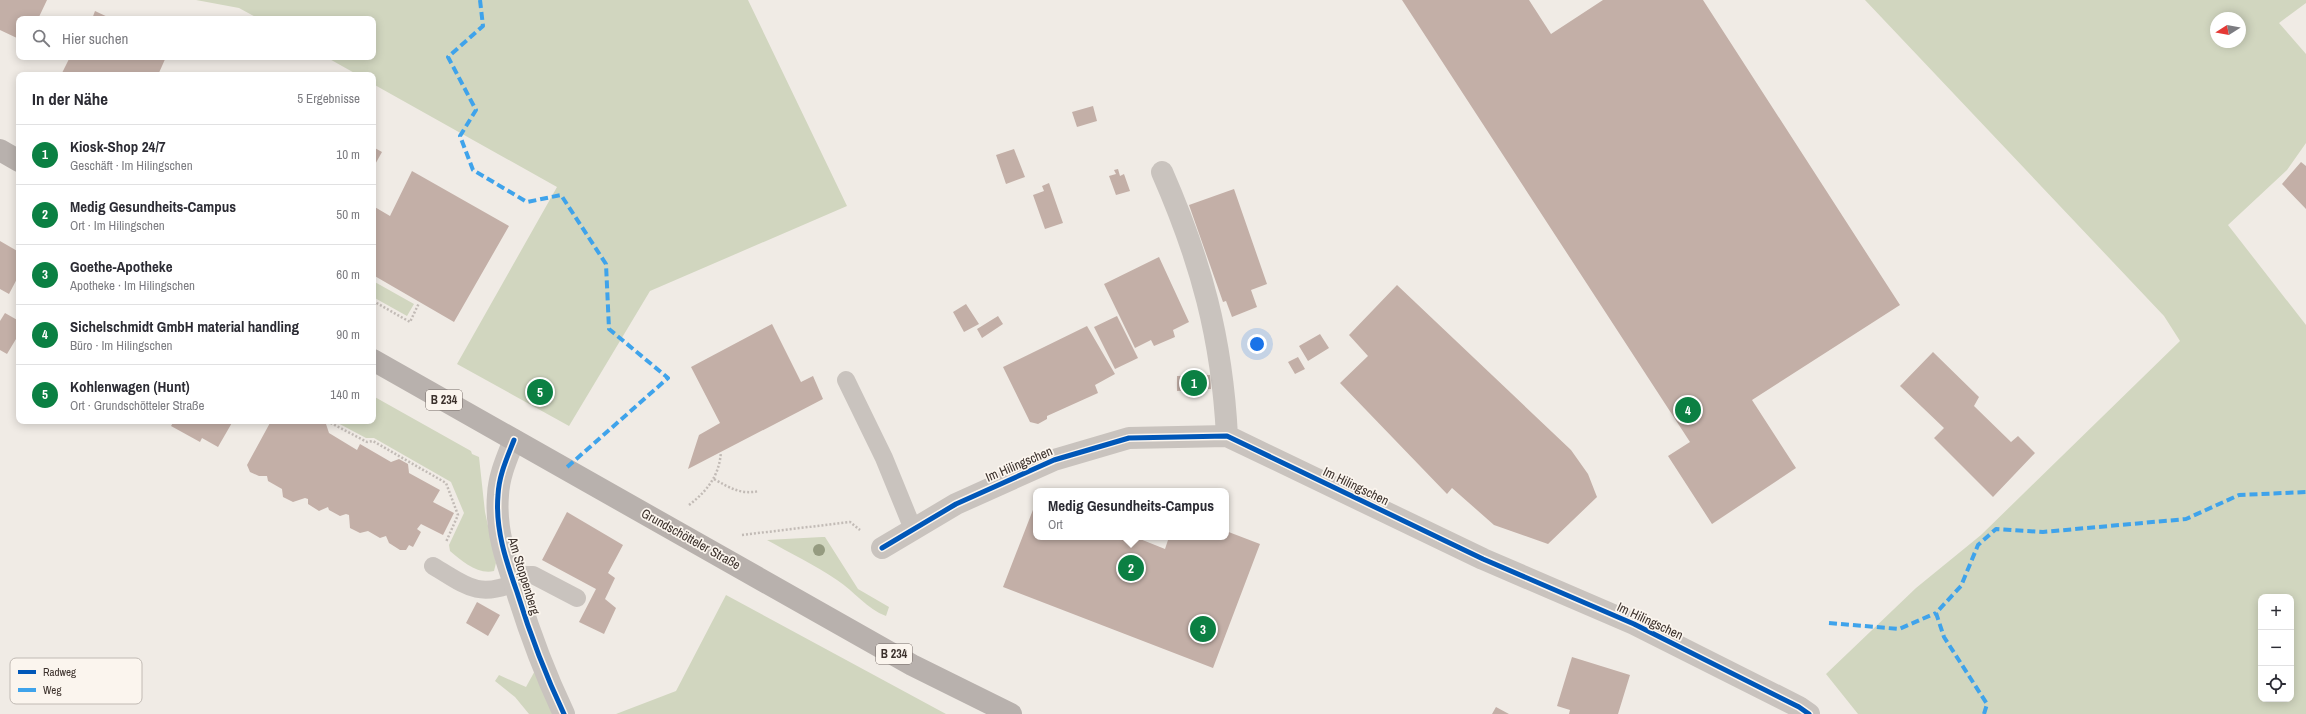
<!DOCTYPE html>
<html lang="de">
<head>
<meta charset="utf-8">
<style>
	:root { --surface:#fff; --page:#f7f7f7; --text:#2b2b33; --muted:#7c7c81; --line:#e1e1e2; --accent:#0b8043 }
	body { margin:0; font-family:"Archivo Narrow",sans-serif; background:var(--page); color:var(--text) }
	.controls { position:absolute; right:12px; bottom:12px; display:grid; overflow:hidden; border-radius:8px; box-shadow:0 2px 10px #0003 }
	.controls button { width:36px; height:36px; display:grid; place-items:center; padding:0; border:0; border-bottom:1px solid var(--line); background:var(--surface); color:var(--text); font:20px sans-serif }
	.compass { position:absolute; left:2210px; top:12px; width:36px; height:36px; border-radius:50%; background:var(--surface); box-shadow:0 2px 10px #0003; rotate:259deg }
	.you { position:absolute; left:1257px; top:344px; width:14px; height:14px; margin:-10px; border:3px solid #fff; border-radius:50%; background:#1a73e8; box-shadow:0 0 0 6px #1a73e833 }
	.badge { display:grid; place-items:center; width:26px; height:26px; border-radius:50%; background:var(--accent); color:#fff; font-size:13px; font-weight:700 }
	.pin { position:absolute; translate:-50% -50%; border:2px solid #fff; box-shadow:0 1px 4px #0006 }
	.popup { position:absolute; left:1033px; top:488px; width:196px; height:52px; box-sizing:border-box; display:grid; place-content:center; border-radius:8px; background:var(--surface); filter:drop-shadow(0 1px 3px #0005); font-size:13px; white-space:nowrap; color:var(--muted) }
	.popup b { font-size:15px; color:var(--text) }
	.popup::after { content:''; position:absolute; left:50%; top:100%; margin-left:-8px; border:8px solid transparent; border-top-color:var(--surface) }
	.list { margin:0; padding:0; list-style:none }
	h2 { display:flex; justify-content:space-between; align-items:center; height:52px; margin:0; padding:0 16px; font-size:17px }
	h2 small { font-size:13px; font-weight:400; color:var(--muted) }
	.list li { display:grid; grid-template-columns:26px 1fr auto; gap:12px; align-items:center; box-sizing:border-box; height:60px; padding:0 16px; border-top:1px solid var(--line) }
	.list b { display:block; font-size:15px; white-space:nowrap }
	.list p { margin:0; font-size:13px; white-space:nowrap; color:var(--muted) }
	.list em { font-size:13px; font-style:normal; color:var(--muted) }
	.icon { flex:none; width:22px; height:22px; fill:none; stroke:currentColor; stroke-width:2; stroke-linecap:round; stroke-linejoin:round }
	.map { position:relative; flex:none; width:2306px; height:714px; overflow:hidden }
	.search { position:absolute; background:var(--surface); box-shadow:0 2px 10px #0003; left:16px; top:16px; width:360px; height:44px; display:flex; align-items:center; gap:10px; box-sizing:border-box; padding:0 14px; border-radius:8px; color:var(--muted); font-size:15px }
	.panel { position:absolute; background:var(--surface); box-shadow:0 2px 10px #0003; left:16px; top:72px; width:360px; height:352px; border-radius:8px }
	.map>svg:first-child { display:block }
	.green { fill:#d1d6bf; fill-rule:evenodd }
	.building { fill:#c3afa7 }
	.lines { fill:none; stroke-linecap:round; stroke-linejoin:round }
	.path { stroke:#c2bbb6; stroke-width:2.5; stroke-dasharray:2 2; stroke-linecap:butt }
	.lane { stroke:#c9c3be; stroke-width:18 }
	.street { stroke:#c9c3be; stroke-width:22 }
	.primary { stroke:#b8b1ad; stroke-width:22 }
	.quiet { stroke:#3fa3eb; stroke-width:4; stroke-dasharray:8 4; stroke-linecap:butt }
	.cycleway-casing { stroke:#fbf5ee; stroke-width:8 }
	.cycleway { stroke:#0057b8; stroke-width:5 }
	.tree { fill:#959b80 }
	.labels { text-anchor:middle; dominant-baseline:central; stroke-width:3.5; stroke-linejoin:round; paint-order:stroke }
	.shield { fill:#fbf5ee; stroke:#756b66; stroke-width:1 }
	.shield-label { font-size:12px; font-weight:bold; fill:#3b302b }
	.street-label { font-size:13px; fill:#3b302b; stroke:#fbf5ee }
	.key { fill:#fbf5ee; stroke:#c1bab4; stroke-width:1 }
	.key-label { font-size:11px; fill:#3b302b }
</style>
</head>
<body>
<div class="map">
<svg width="2306" height="714" viewBox="0 0 2306 714">
	<rect width="100%" height="100%" fill="#f0ebe5"/>
	<path class="green" d="M 196,0 L 748,0 L 847,206 L 650,291 L 569,426 L 457,364 L 557,187 L 373,84 L 373,75 L 358,75 L 326,57 L 373,57 L 373,19 L 259,19 L 239,8 Z
		M 1865,0 L 2306,0 L 2306,3 L 2279,23 L 2306,54 L 2306,143 L 2287,170 L 2228,225 L 2306,325 L 2306,714 L 1858,714 L 1826,674 L 1916,588 L 1981,535 L 2180,341 L 2164,316 ZM 2216,18 L 2240,18 L 2240,42 L 2216,42 ZM 2261,597 L 2291,597 L 2291,699 L 2261,699 Z
		M 373,281 L 414,304 L 407,316 L 373,297 Z
		M 373,396 L 471,451 L 472,454 L 479,457 L 485,512 L 496,563 L 494,571 C 478,575 462,561 450,551 L 449,545 L 464,513 L 451,482 L 374,438 L 366,438 L 334,421 L 373,421 Z
		M 822,537 L 825,537 L 858,589 L 889,607 L 886,616 C 867,609 854,591 837,580 C 815,565 790,553 767,540 Z
		M 726,595 L 946,714 L 616,714 L 676,691 Z
		M 537,667 L 556,714 L 529,714 L 515,697 L 495,681 L 499,675 L 526,687 Z"/>
	<path class="building" d="M 0,0 L 47,0 L 38,19 L 19,19 L 19,39 L 0,30 Z
		M 1402,0 L 1529,0 L 1551,34 L 1603,0 L 1703,0 L 1900,305 L 1752,400 L 1796,468 L 1712,524 L 1668,456 L 1690,442 Z
		M 95,11 L 112,19 L 92,19 Z
		M 70,57 L 166,57 L 158,75 L 61,75 Z
		M 1093,106 L 1097,121 L 1077,127 L 1072,112 Z
		M 373,147 L 382,152 L 373,168 Z
		M 1014,149 L 1025,177 L 1006,184 L 996,155 Z
		M 2301,162 L 2306,166 L 2306,209 L 2282,184 Z
		M 1118,169 L 1120,176 L 1124,174 L 1130,191 L 1116,195 L 1109,176 L 1116,174 L 1114,170 Z
		M 412,171 L 509,226 L 454,322 L 373,275 L 373,206 L 390,216 Z
		M 1049,183 L 1063,223 L 1045,229 L 1033,195 L 1044,191 L 1042,186 Z
		M 1234,189 L 1267,284 L 1251,290 L 1257,307 L 1232,317 L 1226,301 L 1223,302 L 1189,205 Z
		M 0,241 L 19,252 L 19,275 L 9,294 L 0,289 Z
		M 1159,257 L 1189,322 L 1173,330 L 1175,337 L 1154,346 L 1151,340 L 1135,348 L 1104,284 Z
		M 1397,285 L 1571,450 L 1588,474 L 1597,497 L 1548,544 L 1494,525 L 1452,488 L 1447,494 L 1340,383 L 1368,356 L 1349,335 Z
		M 966,304 L 979,324 L 964,332 L 953,312 Z
		M 5,313 L 19,321 L 19,334 L 7,354 L 0,350 L 0,321 Z
		M 998,316 L 1003,324 L 982,338 L 977,329 Z
		M 1117,316 L 1138,358 L 1115,369 L 1094,327 Z
		M 772,324 L 801,382 L 813,376 L 823,399 L 688,469 L 699,435 L 720,423 L 691,367 Z
		M 1087,326 L 1115,374 L 1095,385 L 1098,393 L 1047,416 L 1047,419 L 1038,424 L 1030,422 L 1003,367 Z
		M 1320,334 L 1329,348 L 1308,361 L 1299,346 Z
		M 1933,352 L 1979,397 L 1974,406 L 2011,442 L 2018,436 L 2035,453 L 1993,497 L 1934,438 L 1944,428 L 1900,386 Z
		M 1298,357 L 1305,369 L 1295,374 L 1288,362 Z
		M 1210,375 L 1211,389 L 1177,391 L 1177,376 Z
		M 174,421 L 233,421 L 218,447 L 202,438 L 200,442 L 171,426 Z
		M 271,421 L 320,421 L 326,424 L 329,433 L 357,450 L 360,444 L 391,462 L 399,459 L 408,464 L 409,473 L 440,490 L 433,502 L 454,513 L 443,535 L 421,524 L 417,529 L 421,532 L 413,547 L 409,545 L 406,550 L 400,550 L 389,543 L 386,536 L 380,538 L 368,531 L 360,533 L 350,528 L 349,515 L 346,514 L 340,516 L 329,510 L 328,507 L 319,511 L 308,504 L 308,499 L 305,498 L 293,502 L 283,497 L 282,489 L 268,481 L 267,476 L 259,476 L 250,472 L 247,465 Z
		M 1036,502 L 1036,537 L 1135,537 L 1165,549 L 1169,537 L 1226,537 L 1226,531 L 1260,544 L 1213,668 L 1003,587 Z
		M 567,512 L 623,545 L 608,573 L 615,578 L 605,599 L 616,608 L 604,634 L 579,622 L 596,589 L 542,560 Z
		M 477,602 L 500,615 L 488,636 L 466,623 Z
		M 1572,657 L 1630,675 L 1618,714 L 1569,714 L 1570,710 L 1557,706 Z
		M 1496,707 L 1509,714 L 1492,714 Z"/>
	<g class="lines">
		<path class="path" d="M 373,301 L 410,322 L 419,303
			M 327,421 L 367,442 L 373,441 L 446,483 L 458,515 L 446,542
			M 323,423 L 323,421
			M 714,479 C 730,488 741,495 759,491
			M 689,505 C 708,490 719,476 721,452
			M 742,535 L 850,522 L 860,530"/>
		<path class="lane" d="M 846,380 L 884,458 L 913,529
			M 433,566 C 464,584 477,599 514,583
			M 511,575 L 533,575 L 577,598"/>
		<path class="street" d="M 1162,172 C 1201,261 1222,338 1227,436
			M 514,440 C 507,458 499,475 498,495 C 495,529 506,561 517,592 C 530,634 545,674 564,714
			M 882,548 L 956,504 L 1054,460 L 1129,438 L 1227,436 L 1483,559 L 1634,624 L 1799,707 L 1809,714"/>
		<path class="primary" d="M 0,150 L 19,161
			M 373,360 L 912,665 L 1011,714"/>
		<path class="quiet" d="M 480,0 L 483,26 L 448,57 L 476,110 L 460,136 L 473,170 L 527,202 L 561,195 L 606,264 L 609,329 L 668,378 L 565,469
			M 1829,623 L 1899,629 L 1936,613
			M 1984,714 L 1987,704 L 1944,637 L 1936,613 L 1961,586 L 1978,545 L 1996,529 L 2043,532 L 2186,519 L 2239,495 L 2306,492"/>
		<defs>
			<path id="cycleway" d="M 514,440 C 507,458 499,475 498,495 C 495,529 506,561 517,592 C 530,634 545,674 564,714
				M 882,548 L 956,504 L 1054,460 L 1129,438 L 1227,436 L 1483,559 L 1634,624 L 1799,707 L 1809,714"/>
		</defs>
		<use href="#cycleway" class="cycleway-casing"/>
		<use href="#cycleway" class="cycleway"/>
	</g>
	<circle class="tree" cx="819" cy="550" r="6"/>
	<g class="labels">
		<g class="shield">
			<rect x="426" y="390" width="36" height="20" rx="3"/>
			<rect x="876" y="644" width="36" height="20" rx="3"/>
		</g>
		<g class="shield-label">
			<text x="444" y="400">B 234</text>
			<text x="894" y="654">B 234</text>
		</g>
		<g class="street-label">
			<text transform="translate(1019 464) rotate(-23)">Im Hilingschen</text>
			<text transform="translate(1356 486) rotate(26)">Im Hilingschen</text>
			<text transform="translate(691 539) rotate(29)">Grundschötteler Straße</text>
			<text transform="translate(524 576) rotate(73)">Am Stoppenberg</text>
			<text transform="translate(1650 621) rotate(25)">Im Hilingschen</text>
		</g>
	</g>
	<rect x="10" y="658" width="132" height="46" rx="6" class="key"/>
	<rect x="18" y="670" width="18" height="4" fill="#0057b8"/>
	<rect x="18" y="688" width="18" height="4" fill="#3fa3eb"/>
	<g class="key-label">
		<text x="43" y="676">Radweg</text>
		<text x="43" y="694">Weg</text>
	</g>
</svg>
<div class="controls">
<button>+</button>
<button>−</button>
<button><svg class="icon" aria-label="locate" viewBox="0 0 24 24"><circle cx="12" cy="12" r="6"/><path d="M12 2v4M12 18v4M2 12h4M18 12h4"/></svg></button>
</div>
<svg class="compass" viewBox="-18 -18 36 36"><path d="M0-13l5 13h-10z" fill="#e53935"/><path d="M0 13l5-13h-10z" fill="#7c7c81"/></svg>
<div class="you"></div>
<div class="pin badge" style="left:1194px;top:383px">1</div>
<div class="pin badge" style="left:1131px;top:568px">2</div>
<div class="popup"><b>Medig Gesundheits-Campus</b>Ort</div>
<div class="pin badge" style="left:1203px;top:629px">3</div>
<div class="pin badge" style="left:1688px;top:410px">4</div>
<div class="pin badge" style="left:540px;top:392px">5</div>
<div class="search"><svg class="icon" aria-label="search" viewBox="0 0 24 24"><circle cx="10" cy="10" r="6"/><path d="M15 15l6 6"/></svg>Hier suchen</div>
<section class="panel">
<h2>In der Nähe<small>5 Ergebnisse</small></h2>
<ul class="list">
<li><span class="badge">1</span><div><b>Kiosk-Shop 24/7</b><p>Geschäft · Im Hilingschen</p></div><em>10 m</em></li>
<li><span class="badge">2</span><div><b>Medig Gesundheits-Campus</b><p>Ort · Im Hilingschen</p></div><em>50 m</em></li>
<li><span class="badge">3</span><div><b>Goethe-Apotheke</b><p>Apotheke · Im Hilingschen</p></div><em>60 m</em></li>
<li><span class="badge">4</span><div><b>Sichelschmidt GmbH material handling</b><p>Büro · Im Hilingschen</p></div><em>90 m</em></li>
<li><span class="badge">5</span><div><b>Kohlenwagen (Hunt)</b><p>Ort · Grundschötteler Straße</p></div><em>140 m</em></li>
</ul>
</section>
</div>
</body>
</html>
